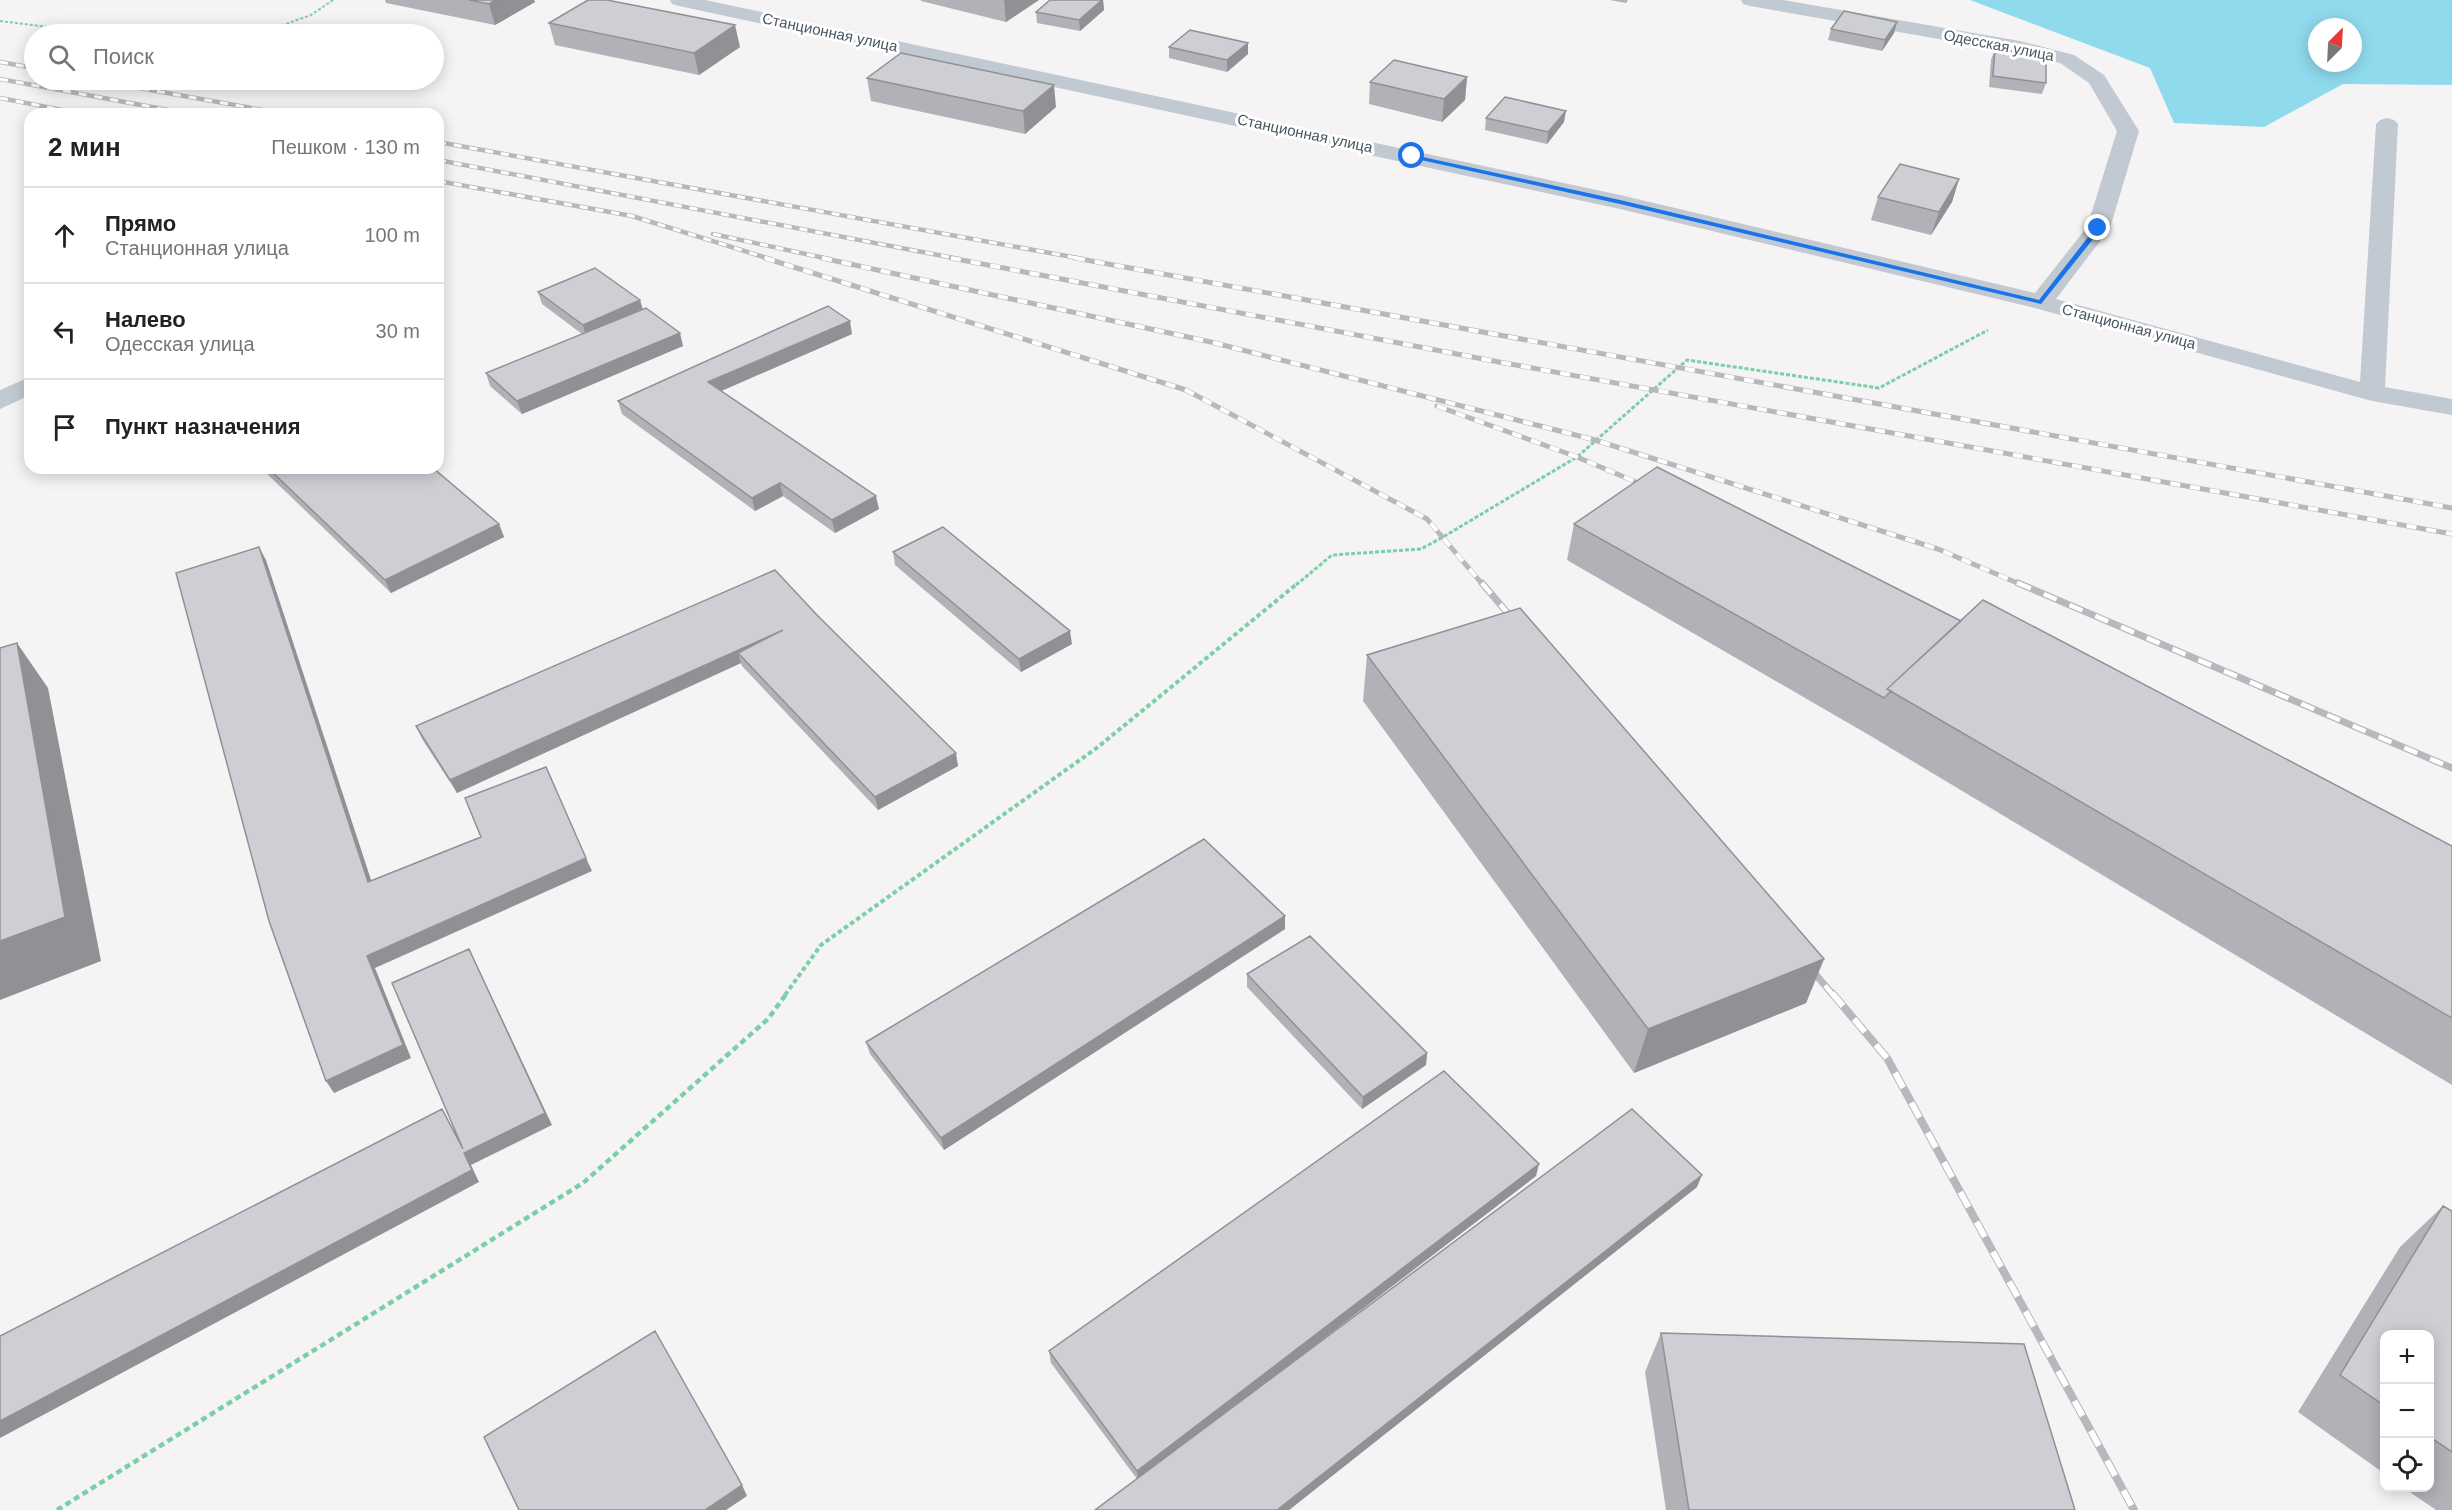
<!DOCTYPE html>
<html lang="ru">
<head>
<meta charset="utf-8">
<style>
	:root { --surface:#fff; --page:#f2f2f2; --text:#222; --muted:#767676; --line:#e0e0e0 }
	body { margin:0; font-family:Helvetica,sans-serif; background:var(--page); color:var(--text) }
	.controls { position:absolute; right:18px; bottom:18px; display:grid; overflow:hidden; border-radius:12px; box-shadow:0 3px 15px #0003 }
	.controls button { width:54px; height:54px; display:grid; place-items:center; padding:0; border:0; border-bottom:2px solid var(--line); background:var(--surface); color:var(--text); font:30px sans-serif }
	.compass { position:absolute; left:2308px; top:18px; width:54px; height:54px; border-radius:50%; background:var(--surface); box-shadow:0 3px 15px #0003; rotate:24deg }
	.stop { position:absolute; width:18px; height:18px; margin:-14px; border:4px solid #1a73e8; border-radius:50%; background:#fff }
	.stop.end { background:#1a73e8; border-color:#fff; box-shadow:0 2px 6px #0008 }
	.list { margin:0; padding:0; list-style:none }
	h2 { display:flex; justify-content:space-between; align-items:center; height:78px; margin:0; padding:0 24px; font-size:26px }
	h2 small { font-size:20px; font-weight:400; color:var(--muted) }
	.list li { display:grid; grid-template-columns:39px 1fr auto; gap:18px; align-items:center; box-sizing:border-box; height:96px; padding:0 24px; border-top:2px solid var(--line) }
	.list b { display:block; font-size:22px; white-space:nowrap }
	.list p { margin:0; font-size:20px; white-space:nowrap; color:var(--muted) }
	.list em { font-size:20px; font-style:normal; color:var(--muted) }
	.icon { flex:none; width:33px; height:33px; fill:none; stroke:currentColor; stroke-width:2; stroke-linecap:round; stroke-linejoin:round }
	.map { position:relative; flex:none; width:2452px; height:1510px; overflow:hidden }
	.search { position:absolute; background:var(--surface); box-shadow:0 3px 15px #0003; left:24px; top:24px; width:420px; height:66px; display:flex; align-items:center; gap:15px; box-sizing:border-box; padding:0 21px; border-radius:33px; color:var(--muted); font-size:22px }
	.panel { position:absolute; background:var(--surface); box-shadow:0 3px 15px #0003; left:24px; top:108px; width:420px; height:366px; border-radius:18px }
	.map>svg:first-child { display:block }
	.water { fill:#90daee; fill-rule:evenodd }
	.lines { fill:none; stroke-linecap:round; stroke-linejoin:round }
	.path-far3 { stroke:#7ad0a6; stroke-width:2; stroke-dasharray:3 2; stroke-linecap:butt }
	.path-far2 { stroke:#7ad0a6; stroke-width:3; stroke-dasharray:4 2; stroke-linecap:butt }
	.path-far1 { stroke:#7ad0a6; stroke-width:4; stroke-dasharray:4.5 3; stroke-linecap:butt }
	.path { stroke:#7ad0a6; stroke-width:4.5; stroke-dasharray:6 4; stroke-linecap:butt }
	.lane { fill:#c1cad2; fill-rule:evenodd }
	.street { fill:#c1cad2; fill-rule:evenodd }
	.rail-far3-casing { stroke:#b5b8bd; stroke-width:4.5 }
	.rail-far2-casing { stroke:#b5b8bd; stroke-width:5 }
	.rail-far1-casing { stroke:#b5b8bd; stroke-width:7 }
	.rail-casing { stroke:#b5b8bd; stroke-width:8 }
	.rail-far3 { stroke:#fff; stroke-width:3; stroke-dasharray:8; stroke-linecap:butt }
	.rail-far2 { stroke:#fff; stroke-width:4; stroke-dasharray:10; stroke-linecap:butt }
	.rail-far1 { stroke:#fff; stroke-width:4.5; stroke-dasharray:14; stroke-linecap:butt }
	.rail { stroke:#fff; stroke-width:6; stroke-dasharray:17; stroke-linecap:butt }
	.wall { fill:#b0b2b7 }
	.shaded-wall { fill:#909195 }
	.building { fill:#cdcfd5; stroke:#909195; stroke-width:1.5 }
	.route { fill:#1a73e8 }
	.labels { text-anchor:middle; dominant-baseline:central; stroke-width:6; stroke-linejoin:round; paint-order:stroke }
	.far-street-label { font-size:15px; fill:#4a5661; stroke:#fff }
</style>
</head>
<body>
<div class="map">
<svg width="2452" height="1510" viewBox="0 0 2452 1510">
	<rect width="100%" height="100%" fill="#f5f3f3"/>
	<path class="water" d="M 1970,0 L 2452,0 L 2452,85 L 2343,84 L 2264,127 L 2174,123 L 2150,68 ZM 2317,27 L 2353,27 L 2353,63 L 2317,63 Z"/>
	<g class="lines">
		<path class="path-far3" d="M 0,21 L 104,34
			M 258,34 L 311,15 L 333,0"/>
		<path class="path-far2" d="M 1296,585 L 1332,555 L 1421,549 L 1443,537 L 1577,457 L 1687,360 L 1879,388 L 1988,330"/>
		<path class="path-far1" d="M 785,995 L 821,945 L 1098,747 L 1298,583"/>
		<path class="path" d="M 57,1510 L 583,1183 L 768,1019 L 787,993"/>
		<path class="lane" d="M 30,377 L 30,395 L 0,409 L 0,390 Z"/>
		<path class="street" d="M 670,0 L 705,0 L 1620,195 L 2035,293 L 2087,227 L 2117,131 L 2089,83 L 2060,63 L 2019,53 L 1750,6 L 1743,4 L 1741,0 L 1783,0 L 2020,41 L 2074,55 L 2104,75 L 2139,131 L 2110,228 L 2056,299 L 2360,382 L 2376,124 L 2380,120 L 2387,118 L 2394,120 L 2398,124 L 2385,387 L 2452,399 L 2452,415 L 2372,401 L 2035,308 L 1620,209 L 679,6 L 672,4 Z"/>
		<defs>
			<path id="rail-far3" d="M 0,62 L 34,68
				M 0,79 L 190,114
				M 94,80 L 285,114
				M 0,98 L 83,114
				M 438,142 L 1083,259
				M 438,160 L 959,259
				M 438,181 L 632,216 L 770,259
				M 713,234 L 829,259"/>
			<path id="rail-far2" d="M 765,258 L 1186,390 L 1427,519 L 1483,585
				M 822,258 L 1211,342 L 1595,440 L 1938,549 L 2022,585
				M 951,258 L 1499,362 L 2452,534
				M 1075,258 L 2452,508
				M 1437,406 L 1577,457 L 1650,488"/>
			<path id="rail-far1" d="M 1482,583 L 1517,624
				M 2018,583 L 2452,768
				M 1807,964 L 1833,995"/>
			<path id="rail" d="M 1832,993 L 1887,1058 L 2134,1510"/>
		</defs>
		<use href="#rail-far3" class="rail-far3-casing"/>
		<use href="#rail-far2" class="rail-far2-casing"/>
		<use href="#rail-far1" class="rail-far1-casing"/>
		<use href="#rail" class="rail-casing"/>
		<use href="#rail-far3" class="rail-far3"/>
		<use href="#rail-far2" class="rail-far2"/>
		<use href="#rail-far1" class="rail-far1"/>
		<use href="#rail" class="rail"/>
	</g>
	<path class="wall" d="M 385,0 L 534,0 L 535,2 L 495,25 L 386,3 Z
		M 921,0 L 1039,0 L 1006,22 L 921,1 Z
		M 1050,0 L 1103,0 L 1104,10 L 1080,31 L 1037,23 L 1036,12 Z
		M 1610,0 L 1628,0 L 1626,3 Z
		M 1897,22 L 1894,33 L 1882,51 L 1828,40 L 1831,29 Z
		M 549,23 L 740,47 L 699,75 L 555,45 Z
		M 1248,43 L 1248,54 L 1227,72 L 1169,58 L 1169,47 Z
		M 1995,49 L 2046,83 L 2042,94 L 1989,87 L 1991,60 Z
		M 1467,77 L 1465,100 L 1442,122 L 1369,104 L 1370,82 Z
		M 867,78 L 1056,107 L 1025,134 L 871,101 Z
		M 1486,118 L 1564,122 L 1547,144 L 1485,130 Z
		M 1959,179 L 1952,202 L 1931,235 L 1871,220 L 1878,197 Z
		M 538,292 L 640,300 L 643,309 L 683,346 L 522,414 L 490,386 L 486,373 L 582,334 L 542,304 Z
		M 852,334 L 721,391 L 879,509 L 835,533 L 783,496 L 755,511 L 622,414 L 618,401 Z
		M 261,468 L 433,468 L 499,524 L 504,537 L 391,593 Z
		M 1574,524 L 1961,621 L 2452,846 L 2452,1085 L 1869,735 L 1567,560 Z
		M 893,552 L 1072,644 L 1021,672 L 895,565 Z
		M 775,570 L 958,766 L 878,810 L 742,666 L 741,663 L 457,793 L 422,739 L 416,726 Z
		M 1367,655 L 1824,959 L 1806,1003 L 1634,1073 L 1363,701 Z
		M 1285,929 L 944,1150 L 870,1054 L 866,1042 Z
		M 1247,974 L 1427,1053 L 1426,1065 L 1362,1109 L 1247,987 Z
		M 1536,1176 L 1287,1366 L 1697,1187 L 1289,1510 L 1095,1510 L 1137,1479 L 1051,1363 L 1049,1351 Z
		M 2443,1206 L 2452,1211 L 2452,1510 L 2436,1510 L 2404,1488 L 2430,1488 L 2430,1335 L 2385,1335 L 2385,1474 L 2298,1412 L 2400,1247 Z
		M 1661,1333 L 2075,1510 L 1666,1510 L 1645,1372 Z"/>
	<path class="shaded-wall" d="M 496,0 L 534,0 L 535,2 L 495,25 L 489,4 Z
		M 1004,0 L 1039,0 L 1006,22 Z
		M 1102,0 L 1103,0 L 1104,10 L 1080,31 L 1079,20 Z
		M 1897,22 L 1894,33 L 1882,51 L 1885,40 Z
		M 735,25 L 740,47 L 699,75 L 694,53 Z
		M 1248,43 L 1248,54 L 1227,72 L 1227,60 Z
		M 1467,77 L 1465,100 L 1442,122 L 1444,99 Z
		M 1054,85 L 1056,107 L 1025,134 L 1023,111 Z
		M 1566,111 L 1564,122 L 1547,144 L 1548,132 Z
		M 1959,179 L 1952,202 L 1931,235 L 1939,212 Z
		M 640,300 L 643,313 L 586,337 L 583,325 Z
		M 850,321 L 852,334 L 712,395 L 708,382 Z
		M 680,333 L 683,346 L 522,414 L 517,401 Z
		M 780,483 L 783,496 L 755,511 L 752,498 Z
		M 876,496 L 879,509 L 835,533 L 832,520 Z
		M 499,524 L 504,537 L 391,593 L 385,580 Z
		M 259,547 L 266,560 L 376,895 L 368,882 Z
		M 783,630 L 738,653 L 741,663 L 457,793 L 450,780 Z
		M 1070,631 L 1072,644 L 1021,672 L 1019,659 Z
		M 17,643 L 48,688 L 101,961 L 0,1000 L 0,941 Z
		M 956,753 L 958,766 L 878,810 L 875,797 Z
		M 586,858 L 592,871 L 375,968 L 411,1058 L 334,1093 L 326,1081 L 367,956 Z
		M 1285,916 L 1285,929 L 944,1150 L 941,1138 Z
		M 469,949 L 552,1125 L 471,1165 L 479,1182 L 0,1438 L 0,1421 L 442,1109 L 466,1152 Z
		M 1824,959 L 1806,1003 L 1634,1073 L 1648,1029 Z
		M 1427,1053 L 1426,1065 L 1362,1109 L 1363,1097 Z
		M 1539,1164 L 1536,1176 L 1138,1481 L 1137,1471 Z
		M 1702,1175 L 1697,1187 L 1289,1510 L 1277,1510 Z
		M 742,1485 L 747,1496 L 726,1510 L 705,1510 Z"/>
	<path class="building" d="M 469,0 L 496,0 L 489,4 Z
		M 588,0 L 607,0 L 735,25 L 694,53 L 549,23 Z
		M 1050,0 L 1102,0 L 1079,20 L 1036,12 Z
		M 1844,11 L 1897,22 L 1885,40 L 1831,29 Z
		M 1190,30 L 1248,43 L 1227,60 L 1169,47 Z
		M 1995,49 L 2046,56 L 2046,83 L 1993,76 Z
		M 901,53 L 1054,85 L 1023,111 L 867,78 Z
		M 1394,60 L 1467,77 L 1444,99 L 1370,82 Z
		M 1505,97 L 1566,111 L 1548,132 L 1486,118 Z
		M 1900,164 L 1959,179 L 1939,212 L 1878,197 Z
		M 595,268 L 640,300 L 583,325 L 538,292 Z
		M 828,306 L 850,321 L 708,382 L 876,496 L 832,520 L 780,483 L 752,498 L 618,401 Z
		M 646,308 L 680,333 L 517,401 L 486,373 Z
		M 1657,467 L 1961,621 L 1887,689 L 1891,691 L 1884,698 L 1574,524 Z
		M 268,468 L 433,468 L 499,524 L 385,580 Z
		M 943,527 L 1070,631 L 1019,659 L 893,552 Z
		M 259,547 L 368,882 L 481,837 L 465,798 L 546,767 L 586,858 L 367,956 L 403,1045 L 326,1081 L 269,921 L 176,573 Z
		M 775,570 L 817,615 L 956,753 L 875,797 L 738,653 L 783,630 L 450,780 L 416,726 Z
		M 1983,600 L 2452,846 L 2452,1018 L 1887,689 Z
		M 1520,608 L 1824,959 L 1648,1029 L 1367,655 Z
		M 17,643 L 65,917 L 0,941 L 0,648 Z
		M 1204,839 L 1285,916 L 941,1138 L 866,1042 Z
		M 1310,936 L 1427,1053 L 1363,1097 L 1247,974 Z
		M 469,949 L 545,1113 L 464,1153 L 472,1170 L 0,1421 L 0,1336 L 442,1109 L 463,1149 L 392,983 Z
		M 1444,1071 L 1539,1164 L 1137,1471 L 1049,1351 Z
		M 1632,1109 L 1702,1175 L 1277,1510 L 1095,1510 Z
		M 2443,1206 L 2452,1211 L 2452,1452 L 2430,1437 L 2430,1335 L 2385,1335 L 2385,1406 L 2340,1375 Z
		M 655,1331 L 742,1485 L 705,1510 L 519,1510 L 484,1437 Z
		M 1661,1333 L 2024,1344 L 2075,1510 L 1689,1510 Z"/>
	<path class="route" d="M 1409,154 L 1620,200 L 2039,300 L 2096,227 L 2102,228 L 2041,304 L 1620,204 L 1412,158 Z"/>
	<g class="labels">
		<g class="far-street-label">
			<text transform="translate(830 32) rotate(12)">Станционная улица</text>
			<text transform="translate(1999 45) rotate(11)">Одесская улица</text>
			<text transform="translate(1305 133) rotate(12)">Станционная улица</text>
			<text transform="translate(2129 326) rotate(15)">Станционная улица</text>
		</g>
	</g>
</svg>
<div class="controls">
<button>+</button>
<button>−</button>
<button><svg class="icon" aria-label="locate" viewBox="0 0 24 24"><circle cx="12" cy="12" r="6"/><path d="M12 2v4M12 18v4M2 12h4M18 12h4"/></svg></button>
</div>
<svg class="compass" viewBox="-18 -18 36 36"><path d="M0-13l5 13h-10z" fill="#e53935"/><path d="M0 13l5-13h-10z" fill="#767676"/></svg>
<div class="stop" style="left:1412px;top:156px"></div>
<div class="stop end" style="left:2098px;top:228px"></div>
<div class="search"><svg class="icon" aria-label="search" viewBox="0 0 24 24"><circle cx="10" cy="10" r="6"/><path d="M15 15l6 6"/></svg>Поиск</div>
<section class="panel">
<h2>2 мин<small>Пешком · 130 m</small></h2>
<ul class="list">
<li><svg class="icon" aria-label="ahead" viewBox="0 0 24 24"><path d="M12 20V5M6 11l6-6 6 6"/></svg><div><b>Прямо</b><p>Станционная улица</p></div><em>100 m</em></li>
<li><svg class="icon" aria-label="left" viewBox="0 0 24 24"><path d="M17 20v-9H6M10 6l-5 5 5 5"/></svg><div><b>Налево</b><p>Одесская улица</p></div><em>30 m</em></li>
<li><svg class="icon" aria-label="arrive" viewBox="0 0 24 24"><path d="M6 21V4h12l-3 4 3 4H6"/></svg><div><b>Пункт назначения</b></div></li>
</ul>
</section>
</div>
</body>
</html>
